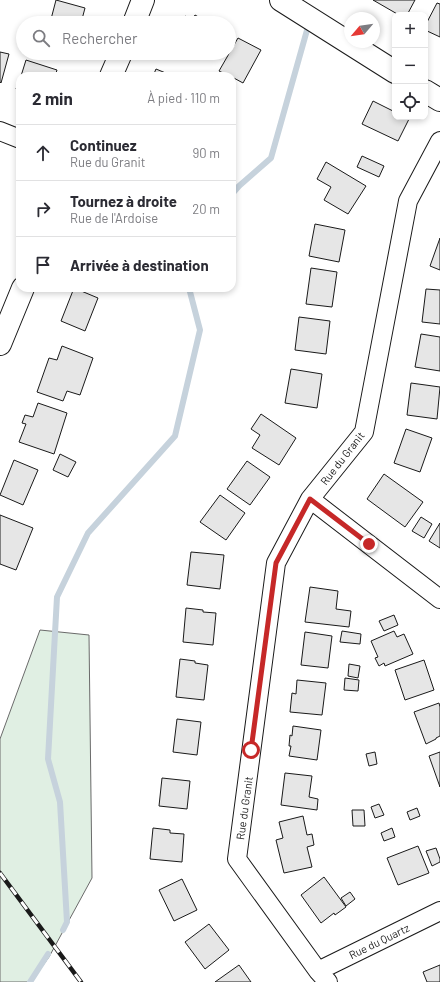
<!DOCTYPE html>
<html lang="fr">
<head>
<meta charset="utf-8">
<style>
	:root { --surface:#fff; --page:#f2f2f3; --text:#2b2b33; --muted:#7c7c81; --line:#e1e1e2 }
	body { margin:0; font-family:Barlow,sans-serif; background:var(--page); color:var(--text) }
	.controls { position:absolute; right:12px; top:12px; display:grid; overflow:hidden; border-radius:8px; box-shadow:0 2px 6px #0003 }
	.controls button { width:36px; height:36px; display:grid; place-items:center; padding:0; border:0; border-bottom:1px solid var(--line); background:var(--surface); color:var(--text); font:20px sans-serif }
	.compass { position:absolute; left:344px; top:12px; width:36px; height:36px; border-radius:50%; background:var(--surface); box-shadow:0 2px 6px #0003; rotate:241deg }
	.stop { position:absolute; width:12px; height:12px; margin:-9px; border:3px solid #c62828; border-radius:50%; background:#fff }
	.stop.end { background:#c62828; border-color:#fff; box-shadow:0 1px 4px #0008 }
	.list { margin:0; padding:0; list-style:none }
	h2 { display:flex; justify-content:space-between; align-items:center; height:52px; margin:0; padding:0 16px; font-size:17px }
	h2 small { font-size:13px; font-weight:400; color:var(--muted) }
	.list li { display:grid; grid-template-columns:26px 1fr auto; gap:12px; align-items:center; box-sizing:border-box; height:56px; padding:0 16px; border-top:1px solid var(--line) }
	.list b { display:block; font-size:15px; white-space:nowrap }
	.list p { margin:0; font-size:13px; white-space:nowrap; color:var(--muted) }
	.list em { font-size:13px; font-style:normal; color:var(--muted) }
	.icon { flex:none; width:22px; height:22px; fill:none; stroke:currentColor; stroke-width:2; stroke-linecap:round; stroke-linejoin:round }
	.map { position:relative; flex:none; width:440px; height:982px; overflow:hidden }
	.search { position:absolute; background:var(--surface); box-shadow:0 2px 6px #0003; left:16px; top:16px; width:220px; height:44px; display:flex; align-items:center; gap:10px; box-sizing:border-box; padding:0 14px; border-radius:22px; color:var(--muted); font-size:15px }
	.panel { position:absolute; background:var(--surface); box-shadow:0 2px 6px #0003; left:16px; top:72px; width:220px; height:220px; border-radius:12px }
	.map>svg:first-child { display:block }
	.green { fill:#e0efe3; stroke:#6a6a6a }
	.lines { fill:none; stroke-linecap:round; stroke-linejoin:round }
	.stream { stroke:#c6d2dc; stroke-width:6 }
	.building { fill:#e6e6e6; stroke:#1a1a1a }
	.minor-casing { stroke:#1a1a1a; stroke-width:20 }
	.tertiary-casing { stroke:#1a1a1a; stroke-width:24 }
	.minor { stroke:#fff; stroke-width:18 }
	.tertiary { stroke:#fff; stroke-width:22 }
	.rail-casing { stroke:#1a1a1a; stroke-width:4.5 }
	.rail { stroke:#fff; stroke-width:3; stroke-dasharray:9; stroke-linecap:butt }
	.route { stroke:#c62828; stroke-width:5 }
	.labels { text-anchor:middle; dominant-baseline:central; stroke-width:3; stroke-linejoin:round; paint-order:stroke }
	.street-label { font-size:11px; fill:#1a1a1a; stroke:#fff }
</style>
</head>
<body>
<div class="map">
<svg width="440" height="982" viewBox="0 0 440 982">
	<rect width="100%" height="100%" fill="#fff"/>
	<path class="green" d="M 40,630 L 89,635 L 92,878 L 49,957 L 31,982 L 0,982 L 0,739 Z"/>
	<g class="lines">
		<path class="stream" d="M 232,194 L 239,186 L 271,158 L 309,23
			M 63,930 L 67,922 L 60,802 L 48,759 L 57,597 L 88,533 L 175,436 L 200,330 L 189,288
			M 30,982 L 48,954"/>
	</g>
	<path class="building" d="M 56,0 L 85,8 L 81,23 L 50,23 Z
		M 373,0 L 415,0 L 407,15 L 399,15 Z
		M 437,3 L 440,4 L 440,37 L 425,30 L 425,26 Z
		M 195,15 L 209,23 L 182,23 L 185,16 L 192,20 Z
		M 238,38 L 261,50 L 243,83 L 232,77 L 232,76 L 229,76 L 219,71 Z
		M 0,52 L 9,54 L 1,83 L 0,82 Z
		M 26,60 L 57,70 L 55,76 L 21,76 Z
		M 156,69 L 173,76 L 153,76 Z
		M 20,78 L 20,91 L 16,89 Z
		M 373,101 L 395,112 L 395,117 L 405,117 L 409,119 L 398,141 L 362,124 Z
		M 362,156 L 384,166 L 379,177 L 357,167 Z
		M 326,162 L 366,186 L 348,214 L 324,200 L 331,187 L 317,179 Z
		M 315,224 L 345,230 L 339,262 L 309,256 Z
		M 440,238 L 440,270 L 430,266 Z
		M 311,268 L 337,272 L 332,307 L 306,304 Z
		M 74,288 L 98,298 L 85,331 L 61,321 Z
		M 426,289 L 440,290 L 440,324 L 422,322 Z
		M 299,317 L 330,321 L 326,354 L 295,350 Z
		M 421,334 L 440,337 L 440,371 L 415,367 Z
		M 62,346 L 93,358 L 80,395 L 67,391 L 63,401 L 37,392 L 49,358 L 57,360 Z
		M 291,369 L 322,374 L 317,408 L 285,403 Z
		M 411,383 L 440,387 L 437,419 L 407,415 Z
		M 38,403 L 67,413 L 54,454 L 19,442 L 26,424 L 22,423 L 25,415 L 33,417 Z
		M 261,414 L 296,438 L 279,465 L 252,448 L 260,435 L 251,429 Z
		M 406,429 L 432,438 L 420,472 L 394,463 Z
		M 60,454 L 76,462 L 68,477 L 53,470 Z
		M 14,460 L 38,470 L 23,505 L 0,495 Z
		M 247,461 L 270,477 L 250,505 L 227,489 Z
		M 384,474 L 423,502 L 405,527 L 367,499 Z
		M 220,495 L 245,513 L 226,540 L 200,522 Z
		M 0,515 L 33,528 L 16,570 L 0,564 Z
		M 421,517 L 432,524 L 424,538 L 412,531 Z
		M 440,523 L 440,548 L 429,541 Z
		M 191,552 L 224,555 L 220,589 L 187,585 Z
		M 310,587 L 338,591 L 336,609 L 351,611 L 349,627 L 305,622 Z
		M 186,608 L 203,610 L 203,612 L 216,613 L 213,645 L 183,642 Z
		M 394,615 L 398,625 L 384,631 L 379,621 Z
		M 342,631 L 361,634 L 360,644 L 340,642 Z
		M 394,631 L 397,637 L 404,634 L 413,654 L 385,666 L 384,663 L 379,666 L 375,658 L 378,657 L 371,641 Z
		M 305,632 L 332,636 L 328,668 L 301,665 Z
		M 180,659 L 195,661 L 195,663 L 208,665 L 204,700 L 176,697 Z
		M 424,660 L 434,690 L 405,700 L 395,670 Z
		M 349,664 L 360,666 L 358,678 L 348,676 Z
		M 345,678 L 359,680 L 358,691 L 344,690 Z
		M 297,680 L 326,683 L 322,715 L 290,712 L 292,693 L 296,694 Z
		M 439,703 L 440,707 L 440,736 L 436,738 L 436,739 L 426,744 L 414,712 Z
		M 177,719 L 201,722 L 197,755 L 173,752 Z
		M 293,726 L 321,730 L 317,760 L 289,756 L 291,746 L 289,746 L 290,735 L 292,736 Z
		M 375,752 L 377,764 L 369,766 L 366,754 Z
		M 440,752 L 440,787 L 429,756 Z
		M 285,773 L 312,776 L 309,797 L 318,799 L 317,810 L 281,805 Z
		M 162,778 L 190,781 L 187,809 L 159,806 Z
		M 379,804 L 384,815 L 375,818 L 371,807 Z
		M 417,808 L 420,816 L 410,820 L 407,812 Z
		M 352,810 L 364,810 L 365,826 L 353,826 Z
		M 303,816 L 307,835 L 312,834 L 314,845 L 307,847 L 312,867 L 284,873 L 276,840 L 283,838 L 279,822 Z
		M 153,828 L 170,830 L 170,833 L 184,834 L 182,862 L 150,859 Z
		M 392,828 L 395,837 L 384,841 L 381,833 Z
		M 418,846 L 429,873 L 398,885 L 387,858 Z
		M 436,848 L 440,859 L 440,862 L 432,866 L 426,851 Z
		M 324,877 L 346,907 L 335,915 L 334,913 L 321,923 L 301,895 Z
		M 182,879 L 197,910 L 174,921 L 159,890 Z
		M 350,892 L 355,899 L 346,906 L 341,898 Z
		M 209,924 L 229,950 L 205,969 L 185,942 Z
		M 239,965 L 251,982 L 215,982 Z
		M 440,965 L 440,982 L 427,982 L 423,972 Z"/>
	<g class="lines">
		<defs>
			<path id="minor" d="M 0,131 L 20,139
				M 310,499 L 440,599
				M 318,971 L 440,911
				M 328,982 L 318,971 L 237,859 L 276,563 L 310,499 L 364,432 L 408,201 L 440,141"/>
			<path id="tertiary" d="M 281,0 L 395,72
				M 134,23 L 143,0
				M 111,76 L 121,53
				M 425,91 L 440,100
				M 0,344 L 23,288"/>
		</defs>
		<use href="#minor" class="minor-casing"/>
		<use href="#tertiary" class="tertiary-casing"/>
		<use href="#minor" class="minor"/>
		<use href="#tertiary" class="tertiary"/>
		<defs>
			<path id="rail" d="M 0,873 L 81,982"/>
		</defs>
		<use href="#rail" class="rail-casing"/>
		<use href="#rail" class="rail"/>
	</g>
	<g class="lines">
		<path class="route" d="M 251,750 L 276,563 L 310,499 L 369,544"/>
	</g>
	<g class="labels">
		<g class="street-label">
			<text transform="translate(342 458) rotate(-52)">Rue du Granit</text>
			<text transform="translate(244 808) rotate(-82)">Rue du Granit</text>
			<text transform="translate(379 941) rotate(-26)">Rue du Quartz</text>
		</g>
	</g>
</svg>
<div class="controls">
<button>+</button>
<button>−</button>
<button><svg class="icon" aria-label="locate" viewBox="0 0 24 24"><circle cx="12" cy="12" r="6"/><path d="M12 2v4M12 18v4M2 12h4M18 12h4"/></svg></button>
</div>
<svg class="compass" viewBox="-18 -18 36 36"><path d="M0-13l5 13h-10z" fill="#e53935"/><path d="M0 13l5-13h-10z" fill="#7c7c81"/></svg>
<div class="stop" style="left:251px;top:750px"></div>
<div class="stop end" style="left:369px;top:544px"></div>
<div class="search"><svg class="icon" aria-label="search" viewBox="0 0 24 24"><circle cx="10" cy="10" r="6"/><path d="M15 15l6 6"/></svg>Rechercher</div>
<section class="panel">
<h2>2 min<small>À pied · 110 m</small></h2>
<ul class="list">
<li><svg class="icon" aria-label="ahead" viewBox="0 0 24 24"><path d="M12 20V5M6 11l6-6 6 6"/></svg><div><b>Continuez</b><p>Rue du Granit</p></div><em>90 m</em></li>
<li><svg class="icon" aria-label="right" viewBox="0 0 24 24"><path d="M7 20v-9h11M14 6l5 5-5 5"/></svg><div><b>Tournez à droite</b><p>Rue de l'Ardoise</p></div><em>20 m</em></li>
<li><svg class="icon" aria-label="arrive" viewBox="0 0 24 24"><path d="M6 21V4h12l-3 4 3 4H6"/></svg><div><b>Arrivée à destination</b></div></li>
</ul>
</section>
</div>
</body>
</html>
